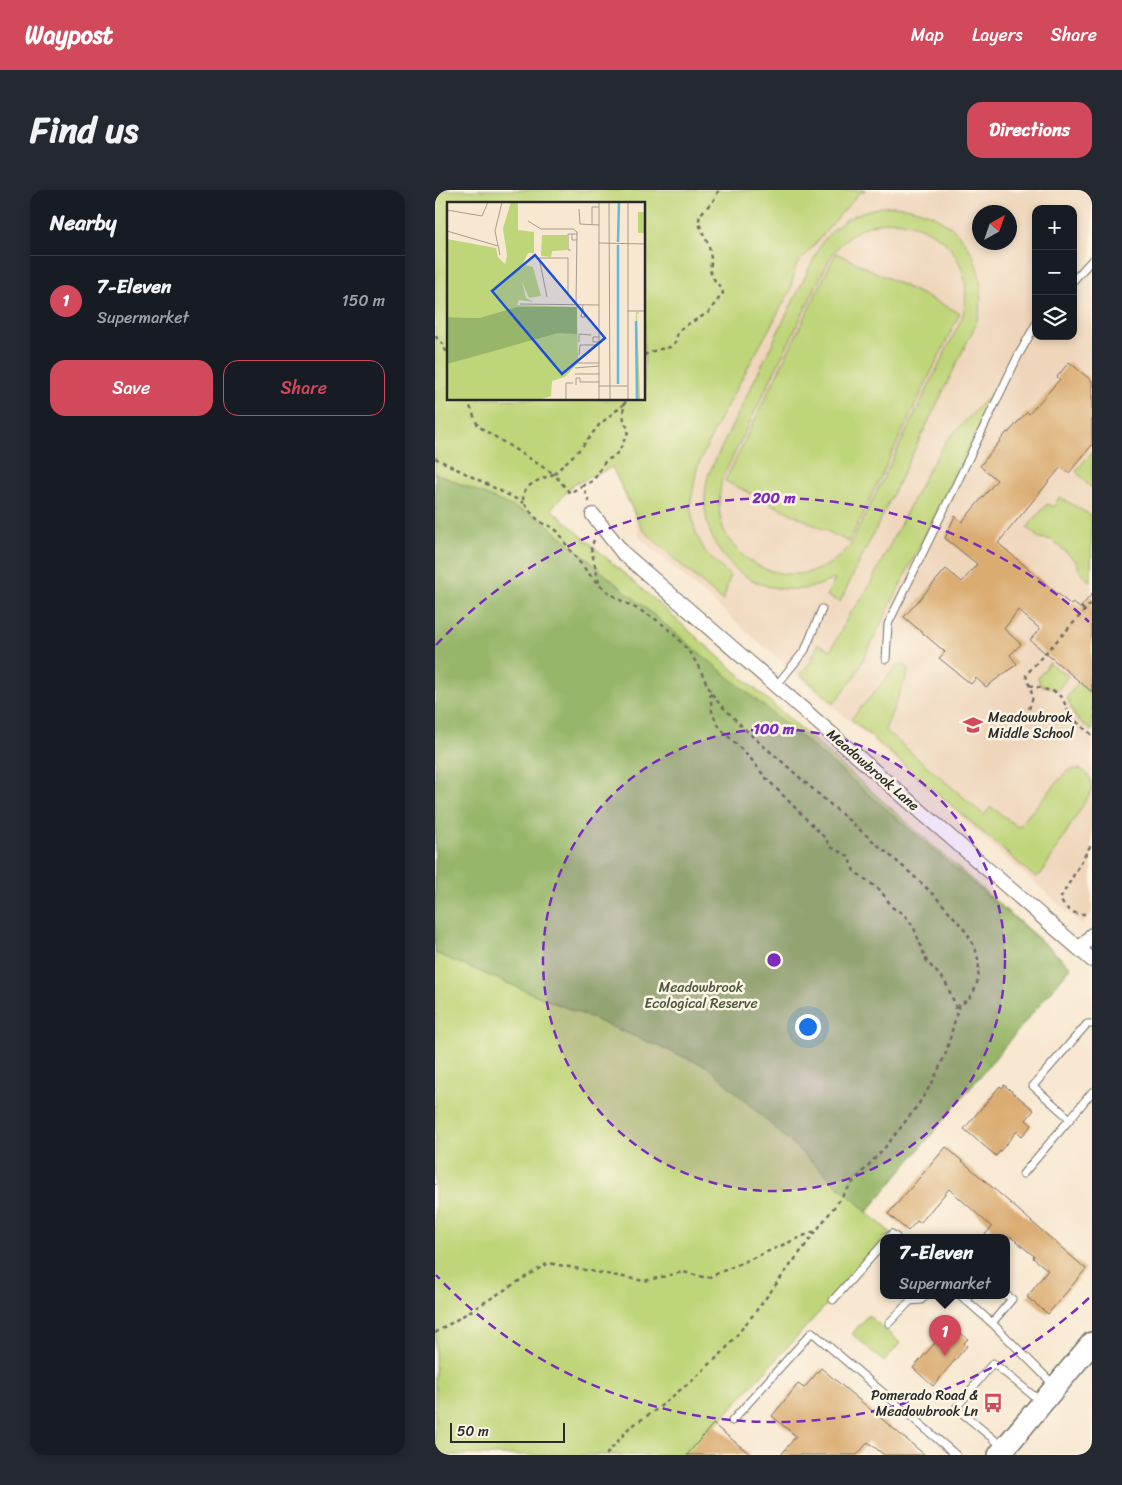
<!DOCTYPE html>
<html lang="en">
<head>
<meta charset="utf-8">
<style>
	:root { --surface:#171b24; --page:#242831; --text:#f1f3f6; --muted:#9ea1a6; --line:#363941; --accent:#d1495b }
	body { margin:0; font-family:Sriracha,sans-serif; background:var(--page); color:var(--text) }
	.controls { position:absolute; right:15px; top:15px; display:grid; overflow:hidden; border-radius:10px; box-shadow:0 2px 8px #0003 }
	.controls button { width:45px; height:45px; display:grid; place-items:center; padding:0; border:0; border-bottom:1px solid var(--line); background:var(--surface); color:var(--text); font:25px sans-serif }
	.compass { position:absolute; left:537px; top:15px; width:45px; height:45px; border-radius:50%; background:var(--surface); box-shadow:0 2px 8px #0003; rotate:40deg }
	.scale { position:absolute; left:15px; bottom:12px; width:115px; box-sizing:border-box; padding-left:5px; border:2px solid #2b2b2b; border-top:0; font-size:14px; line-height:18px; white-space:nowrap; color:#2b2b2b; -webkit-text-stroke:4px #fcf5e5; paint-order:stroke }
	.you { position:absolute; left:372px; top:836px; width:18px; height:18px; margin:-12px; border:4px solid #fff; border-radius:50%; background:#1a73e8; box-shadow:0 0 0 8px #1a73e833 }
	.badge { display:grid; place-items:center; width:32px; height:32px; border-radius:50%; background:var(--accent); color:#fff; font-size:16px; font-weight:700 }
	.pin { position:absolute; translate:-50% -41px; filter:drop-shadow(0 1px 2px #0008) }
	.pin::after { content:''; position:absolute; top:26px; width:18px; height:15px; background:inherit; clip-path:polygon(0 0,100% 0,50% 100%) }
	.popup { position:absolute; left:445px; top:1044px; width:130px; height:65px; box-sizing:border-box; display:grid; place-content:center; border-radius:10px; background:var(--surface); filter:drop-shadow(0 1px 4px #0005); font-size:16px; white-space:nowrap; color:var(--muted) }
	.popup b { font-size:19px; color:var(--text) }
	.popup::after { content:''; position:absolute; left:50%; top:100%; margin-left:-10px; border:10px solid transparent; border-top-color:var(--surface) }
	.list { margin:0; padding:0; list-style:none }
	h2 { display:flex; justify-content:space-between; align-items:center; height:65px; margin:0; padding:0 20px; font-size:21px }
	h2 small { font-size:16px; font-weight:400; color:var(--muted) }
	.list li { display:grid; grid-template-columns:32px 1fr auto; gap:15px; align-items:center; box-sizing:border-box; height:90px; padding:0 20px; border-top:1px solid var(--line) }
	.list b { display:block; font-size:19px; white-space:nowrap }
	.list p { margin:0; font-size:16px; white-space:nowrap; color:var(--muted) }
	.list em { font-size:16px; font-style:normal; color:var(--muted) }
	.actions { display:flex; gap:10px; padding:15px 20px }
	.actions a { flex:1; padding:11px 0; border:1px solid var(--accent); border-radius:15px; text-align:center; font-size:18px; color:var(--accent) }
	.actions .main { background:var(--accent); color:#fff }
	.icon { flex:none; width:28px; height:28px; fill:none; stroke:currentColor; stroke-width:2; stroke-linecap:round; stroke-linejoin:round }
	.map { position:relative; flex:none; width:657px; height:1265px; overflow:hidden; border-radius:15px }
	header { display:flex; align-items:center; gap:30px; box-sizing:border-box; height:70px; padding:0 25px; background:var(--accent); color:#fff }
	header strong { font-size:24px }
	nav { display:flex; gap:28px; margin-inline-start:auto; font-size:18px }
	.intro { display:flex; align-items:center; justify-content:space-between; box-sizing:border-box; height:120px; padding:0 30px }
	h1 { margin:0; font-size:35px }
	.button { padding:12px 22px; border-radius:15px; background:var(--accent); color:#fff; font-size:18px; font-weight:700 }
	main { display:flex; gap:30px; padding:0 30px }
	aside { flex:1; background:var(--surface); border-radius:15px; box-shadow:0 2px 8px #0003 }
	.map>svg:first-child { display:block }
	.built { fill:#efd6bb; fill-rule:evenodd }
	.green { fill:#bfd579; stroke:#758052; fill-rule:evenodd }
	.forest { fill:#97b669; stroke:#61704a }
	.building { fill:#daac71 }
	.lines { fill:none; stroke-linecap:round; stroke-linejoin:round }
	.service-casing { stroke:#736d65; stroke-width:9 }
	.minor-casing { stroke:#736d65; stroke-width:16 }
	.primary-casing { stroke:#736d65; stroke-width:24 }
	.path { stroke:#736d65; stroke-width:2.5; stroke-dasharray:4 4; stroke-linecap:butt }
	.service { stroke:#fff; stroke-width:7 }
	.minor { stroke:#fff; stroke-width:14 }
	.primary { stroke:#fff; stroke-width:21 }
	.ring { fill:none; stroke:#7b2cbf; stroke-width:2.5; stroke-dasharray:9 6 }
	.labels { text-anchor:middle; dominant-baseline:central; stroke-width:5; stroke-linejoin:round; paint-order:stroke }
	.poi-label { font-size:14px; fill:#2b2b2b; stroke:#fcf5e5; text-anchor:start }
	.street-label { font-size:14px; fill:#2b2b2b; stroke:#fcf5e5 }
	.park-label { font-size:14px; fill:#50563e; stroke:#fcf5e5 }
	.inset-river { fill:none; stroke:#62b9df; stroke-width:2.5 }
	.inset-road { fill:none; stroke:#a69c8f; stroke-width:1 }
	.view { fill:#1d4ed8; fill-opacity:0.15; stroke:#1d4ed8; stroke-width:2.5 }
	.inset-edge { fill:none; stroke:#2b2b2b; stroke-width:2.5 }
	.centre { fill:#7b2cbf; stroke:#fcf5e5; stroke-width:2.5 }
	.ring-label { font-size:15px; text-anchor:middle; font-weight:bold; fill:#7b2cbf; stroke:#fcf5e5; stroke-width:5; stroke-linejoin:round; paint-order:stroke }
</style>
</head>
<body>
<header>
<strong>Waypost</strong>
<nav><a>Map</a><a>Layers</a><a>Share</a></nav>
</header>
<div class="intro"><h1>Find us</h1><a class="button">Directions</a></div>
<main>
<aside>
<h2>Nearby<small></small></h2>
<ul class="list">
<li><span class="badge">1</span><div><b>7-Eleven</b><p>Supermarket</p></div><em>150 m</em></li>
</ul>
<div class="actions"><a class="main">Save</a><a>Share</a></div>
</aside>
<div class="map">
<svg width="657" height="1265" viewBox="0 0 657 1265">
	<rect width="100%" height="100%" fill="#fcf5e5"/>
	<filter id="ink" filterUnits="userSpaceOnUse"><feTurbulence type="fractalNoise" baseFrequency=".02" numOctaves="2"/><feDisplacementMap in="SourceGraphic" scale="10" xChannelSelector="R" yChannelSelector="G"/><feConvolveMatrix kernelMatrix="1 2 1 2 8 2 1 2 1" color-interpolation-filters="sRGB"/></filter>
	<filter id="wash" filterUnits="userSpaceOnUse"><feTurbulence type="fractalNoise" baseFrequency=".0096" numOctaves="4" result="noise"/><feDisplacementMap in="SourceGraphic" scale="20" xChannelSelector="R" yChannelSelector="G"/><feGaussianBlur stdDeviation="1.12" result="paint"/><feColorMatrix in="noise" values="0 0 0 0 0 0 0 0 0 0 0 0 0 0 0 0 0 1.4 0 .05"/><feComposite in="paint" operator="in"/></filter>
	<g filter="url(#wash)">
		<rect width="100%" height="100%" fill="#f8e8d1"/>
		<path class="built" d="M 401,0 L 657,0 L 657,723 L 647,734 L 205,348 L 195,313 ZM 601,19 L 638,19 L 638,146 L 601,146 ZM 544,22 L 574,22 L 574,52 L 544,52 Z"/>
		<path class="green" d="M 0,0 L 431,0 L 424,3 L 361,76 L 355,101 L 285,228 L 262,278 L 255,316 L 261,344 L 271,363 L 295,386 L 288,411 L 243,372 L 207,339 L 177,277 L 138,295 L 116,319 L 636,777 L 431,1021 L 457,1044 L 454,1047 L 449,1047 L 449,1052 L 253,1265 L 0,1265 L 0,452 L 103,328 L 0,283 ZM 14,14 L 209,14 L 209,209 L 14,209 Z
			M 457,16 C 521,18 560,73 541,134 L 405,412 L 392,406 L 400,389 C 389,393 378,398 367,399 C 300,405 256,345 274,283 L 387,52 C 407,28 426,19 457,16 ZM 458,31 C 511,35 542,77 527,128 L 415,356 C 406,365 396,375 384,379 C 345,395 297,372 286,331 C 283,317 284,303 287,289 L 395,68 C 411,44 429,34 458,31 Z
			M 401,63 L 525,123 L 414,352 L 290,291 Z
			M 556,204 L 559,206 L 419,488 L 399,513 L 365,484 L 375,473 L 383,454 L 396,460 L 416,421 L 422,415 L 431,402 L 491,284 L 512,250 Z
			M 657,262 L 657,299 L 641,281 Z
			M 624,307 L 657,326 L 656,392 L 645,382 L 641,371 L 617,350 L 604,348 L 592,338 L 612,314 L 619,317 Z
			M 614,473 L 633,486 L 623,500 L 605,495 L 603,488 Z
			M 465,474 C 470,475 474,476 473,482 L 450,540 L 549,625 L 556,617 L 583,637 L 632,581 C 648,575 657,584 657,600 L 606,684 L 600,687 L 416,529 L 463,475 Z
			M 643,493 L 657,504 L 657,541 L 640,527 L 632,507 Z
			M 433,1125 L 465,1153 L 449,1172 L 417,1144 Z"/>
		<path class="forest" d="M 0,283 L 106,329 L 179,392 L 383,561 L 636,777 L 432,1022 L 273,877 L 0,763 Z"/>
		<g id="blocks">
			<path class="building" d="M 634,172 L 657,191 L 657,255 L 634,283 L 626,277 L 563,353 L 636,415 L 638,413 L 645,418 L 657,404 L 657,502 L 595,450 L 605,439 L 583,420 L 569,439 L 586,454 L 575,465 L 582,474 L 551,497 L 541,488 L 536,494 L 504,468 L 510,462 L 469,427 L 511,379 L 527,392 L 542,374 L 510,348 L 520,326 L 527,332 L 562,290 L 545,276 L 572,242 L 573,243 L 592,222 L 594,224 L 625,189 L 622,187 Z
				M 569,895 L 599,920 L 591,930 L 597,935 L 587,946 L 582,941 L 561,966 L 529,939 L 565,896 L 567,898 Z
				M 511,957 L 651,1079 L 613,1124 L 592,1107 L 613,1080 L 598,1068 L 599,1066 L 576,1047 L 548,1047 L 557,1037 L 514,999 L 485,1033 L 482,1031 L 473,1041 L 453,1024 Z
				M 516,1135 L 533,1149 L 529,1153 L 532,1156 L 498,1196 L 478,1178 Z
				M 386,1178 L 490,1265 L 449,1265 L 433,1252 L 422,1265 L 346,1265 L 361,1246 L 337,1226 L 363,1194 L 369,1198 Z
				M 278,1234 L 316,1265 L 252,1265 Z"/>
		</g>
	</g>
	<g filter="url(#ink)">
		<use href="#blocks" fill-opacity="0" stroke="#736d65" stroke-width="1"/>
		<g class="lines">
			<defs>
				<path id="service" d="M 638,91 L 657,70
					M 451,469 L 453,434 L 518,301 L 583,166 L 601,134
					M 341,496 L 370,460 L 387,419
					M 657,834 L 652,834 L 598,896 L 635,929 L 657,902
					M 588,984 L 635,929
					M 454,1047 L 457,1044 L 461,1047
					M 525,1105 L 557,1133
					M 571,1105 L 577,1109 L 557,1133 L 619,1195
					M 398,1110 L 449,1053
					M 454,1133 L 475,1111 L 486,1110 L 491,1105
					M 297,1231 L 377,1142 L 521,1265
					M 567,1256 L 521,1218 L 558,1173 L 605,1211"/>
				<path id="minor" d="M 158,325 L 188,363 L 657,770
					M 645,759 L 657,745"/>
				<path id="primary" d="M 564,1265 L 657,1153"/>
			</defs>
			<use href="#service" class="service-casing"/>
			<use href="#minor" class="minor-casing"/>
			<use href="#primary" class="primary-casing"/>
			<path class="path" d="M 0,146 L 8,154 L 14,168
				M 209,165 L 221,160 L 235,157 L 240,153 L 243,142 L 248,137 L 273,123 L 288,103 C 286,95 278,91 276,83 C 274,79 276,76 276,72 C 276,67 275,61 274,56 C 271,48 264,38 264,30 C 265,19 281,14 283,0
				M 32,209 L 43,236 L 119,284
				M 0,268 L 89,313
				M 119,284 C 108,288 83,296 89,312 C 90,316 102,330 106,332 C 111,336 116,335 122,341 C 128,347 131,356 137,363 C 146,374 156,387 167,397 C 187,415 214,421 233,439 C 245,450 257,464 264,478 C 269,486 272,497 278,505 C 283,513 291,520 298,527 C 312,542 327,555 343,568 C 376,598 411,628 445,657 C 472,680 494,698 517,725 C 524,733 532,742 537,752 C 548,771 547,805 524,815 L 511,863 L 498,891 L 483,915 L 453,954 L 418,992 L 318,1125 L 288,1162 L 260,1188 L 222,1219 L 194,1238 L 171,1265
				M 148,295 L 135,303 L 119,284 L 146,258 L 164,235 L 189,214
				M 154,312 L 148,295 L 158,291 L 171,270 L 179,267 L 185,259 L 194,240 C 187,230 187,221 191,209
				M 159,350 L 156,358 L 164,393
				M 646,417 L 650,421
				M 594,495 L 620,502 L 627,508 L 637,528 L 657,545
				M 275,503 L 277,521 L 281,532 L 287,540 L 316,569 L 330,587 L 390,648 L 396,657 L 413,666 L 419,681 L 445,700 L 458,718 L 469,724 L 473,729 L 479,738 L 492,772 L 510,791 L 520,814 L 521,820
				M 594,519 L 598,507 L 591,485 C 612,460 636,437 657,412
				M 650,724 C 639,725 630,719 625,709 L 657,653
				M 0,994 L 0,995
				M 0,1143 L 113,1073 L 209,1091 L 248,1082 L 272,1088 L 382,1040"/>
			<use href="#service" class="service"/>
			<use href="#minor" class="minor"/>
			<use href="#primary" class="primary"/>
		</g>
	</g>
	<circle cx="339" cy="770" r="231" fill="#7b2cbf" fill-opacity=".12"/>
	<g class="ring">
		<circle cx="339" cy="770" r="231"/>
		<path d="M654 1108A462 462 0 0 1 1 1085M1 455A462 462 0 0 1 654 432"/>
	</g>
	<defs>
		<symbol id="school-bare" viewBox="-9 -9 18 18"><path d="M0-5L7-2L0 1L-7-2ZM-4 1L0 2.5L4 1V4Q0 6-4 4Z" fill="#d1495b" stroke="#fcf5e5" stroke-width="2.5" paint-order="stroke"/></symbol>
		<symbol id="bus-bare" viewBox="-9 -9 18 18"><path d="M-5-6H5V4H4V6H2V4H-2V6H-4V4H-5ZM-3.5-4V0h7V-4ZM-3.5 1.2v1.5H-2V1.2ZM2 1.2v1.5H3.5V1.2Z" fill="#d1495b" stroke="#fcf5e5" stroke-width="2.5" paint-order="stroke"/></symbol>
	</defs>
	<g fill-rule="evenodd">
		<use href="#school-bare" x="524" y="521" width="28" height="28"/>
		<use href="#bus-bare" x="544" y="1199" width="28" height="28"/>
	</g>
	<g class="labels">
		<g class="poi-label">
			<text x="553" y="527">Meadowbrook<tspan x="553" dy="16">Middle School</tspan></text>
			<text x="543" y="1205" text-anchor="end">Pomerado Road &amp;<tspan x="543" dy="16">Meadowbrook Ln</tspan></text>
		</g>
		<g class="street-label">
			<text transform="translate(438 580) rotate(41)">Meadowbrook Lane</text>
		</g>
		<g class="park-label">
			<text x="266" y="797">Meadowbrook<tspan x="266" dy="16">Ecological Reserve</tspan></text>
		</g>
	</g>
	<g transform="translate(12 12)">
		<rect width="198" height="198" fill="#f8e8d1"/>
		<path d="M 64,0 L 71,0 L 71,28 L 87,30 L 87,51 L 81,51 L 73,68 L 79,63 L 86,65 L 94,94 L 82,96 L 75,80 L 79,96 L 87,100 L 72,98 L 70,103 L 130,105 L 131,161 L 118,175 L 105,179 L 104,194 L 95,197 L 0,197 L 0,130 L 70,105 L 32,116 L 0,115 L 0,37 L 49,46 L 51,55 L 58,62 L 60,54 L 56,26 ZM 191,10 L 197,10 L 197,31 L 191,31 ZM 95,33 L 120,33 L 120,48 L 105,49 L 104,55 L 94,54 ZM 189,110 L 193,111 L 190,112 L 193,197 L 189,197 Z" fill="#bfd579"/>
		<path d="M 70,105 L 130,105 L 130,132 L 111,131 L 0,162 L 0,115 L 32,116 Z" fill="#97b669"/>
		<path class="inset-river" d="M 171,40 L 172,0M 189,119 L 190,197M 171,182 L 171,43"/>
		<path class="inset-road" d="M 162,0 L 163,197M 181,0 L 181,197M 132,7 L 133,22 L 152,23M 0,8 L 35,14 L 41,0M 81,19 L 94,27 L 126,27 L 130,30 L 129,103M 145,22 L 145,5 L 152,5M 0,29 L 51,44M 130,38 L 125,38 L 125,32 L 130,32M 152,41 L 198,42M 124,48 L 121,48 L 121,32 L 125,32M 53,53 L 48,29 L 55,0M 198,63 L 198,129M 100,95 L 92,56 L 121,56 L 121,91M 73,102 L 152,103M 136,106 L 138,115 L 134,115 L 136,103M 180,109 L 198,109M 152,135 L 146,135 L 146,140 L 152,140M 132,140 L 132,132 L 144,133M 132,153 L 133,143 L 152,143M 131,161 L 152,161M 128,166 L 152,164M 128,172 L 152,172M 129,183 L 129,176 L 133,176 L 133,180 L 152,180M 152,184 L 180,184M 119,197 L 119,181 L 126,181M 152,197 L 152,0"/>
		<path class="view" d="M 88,53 L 158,136 L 115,172 L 45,89 Z"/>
		<rect width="198" height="198" class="inset-edge"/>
	</g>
	<circle cx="339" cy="770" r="8" class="centre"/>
	<g class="ring-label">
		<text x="339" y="313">200 m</text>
		<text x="339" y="544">100 m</text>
	</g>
</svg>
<div class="controls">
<button>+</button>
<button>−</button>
<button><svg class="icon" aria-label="layers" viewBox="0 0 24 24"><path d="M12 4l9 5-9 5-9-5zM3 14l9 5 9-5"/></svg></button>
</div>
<svg class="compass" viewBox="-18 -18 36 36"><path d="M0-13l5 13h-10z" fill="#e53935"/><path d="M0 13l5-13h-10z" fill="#9ea1a6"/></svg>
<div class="scale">50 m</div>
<div class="you"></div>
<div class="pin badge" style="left:510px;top:1166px">1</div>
<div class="popup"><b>7-Eleven</b>Supermarket</div>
</div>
</main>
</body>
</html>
